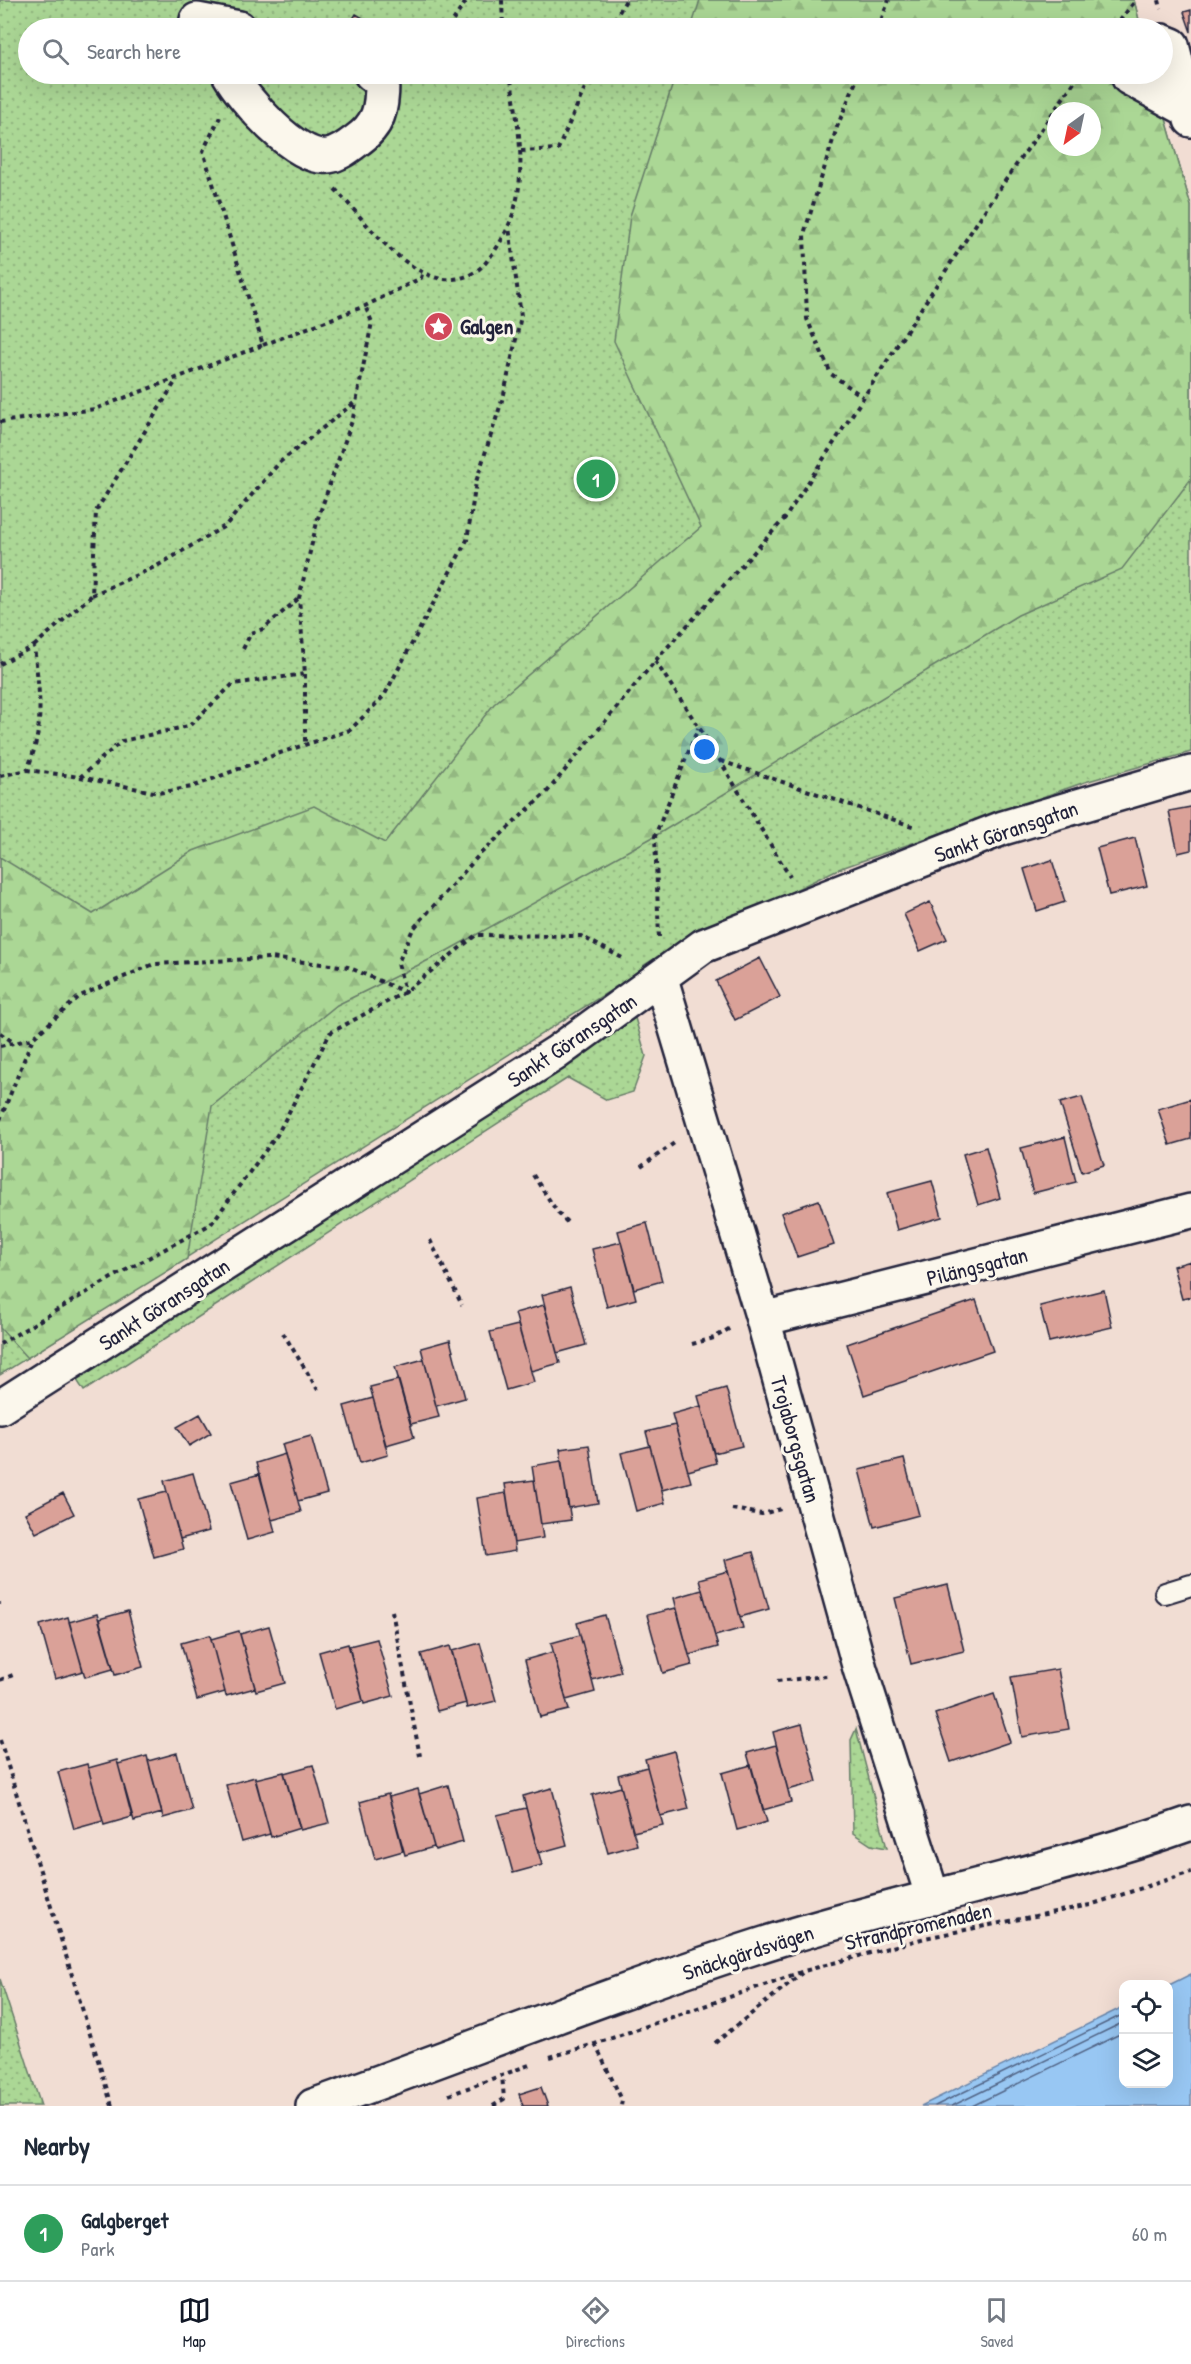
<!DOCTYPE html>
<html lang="en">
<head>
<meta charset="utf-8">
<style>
	:root { --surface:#fff; --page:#f6f6f7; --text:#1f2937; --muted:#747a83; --line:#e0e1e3; --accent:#111827 }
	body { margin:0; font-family:"Patrick Hand",sans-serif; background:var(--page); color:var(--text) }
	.controls { position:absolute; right:18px; bottom:18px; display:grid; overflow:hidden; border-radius:12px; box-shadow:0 6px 24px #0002 }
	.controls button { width:54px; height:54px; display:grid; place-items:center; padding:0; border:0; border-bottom:2px solid var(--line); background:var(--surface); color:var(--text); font:30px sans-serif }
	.compass { position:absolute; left:1047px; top:102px; width:54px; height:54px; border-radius:50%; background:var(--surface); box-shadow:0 6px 24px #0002; rotate:213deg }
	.you { position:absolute; left:705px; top:750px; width:21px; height:21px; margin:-15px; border:4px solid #fff; border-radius:50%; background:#1a73e8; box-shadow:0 0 0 9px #1a73e833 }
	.badge { display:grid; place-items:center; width:39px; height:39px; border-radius:50%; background:var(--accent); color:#fff; font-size:20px; font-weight:700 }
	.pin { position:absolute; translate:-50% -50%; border:3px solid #fff; box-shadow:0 2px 6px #0006 }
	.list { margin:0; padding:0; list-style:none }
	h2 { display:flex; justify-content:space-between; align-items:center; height:78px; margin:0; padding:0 24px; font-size:26px }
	h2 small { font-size:20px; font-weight:400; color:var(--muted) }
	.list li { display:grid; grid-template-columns:39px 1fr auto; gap:18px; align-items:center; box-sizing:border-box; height:96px; padding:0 24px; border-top:2px solid var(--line) }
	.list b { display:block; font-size:22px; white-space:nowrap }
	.list p { margin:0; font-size:20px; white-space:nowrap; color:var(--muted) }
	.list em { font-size:20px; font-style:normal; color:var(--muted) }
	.icon { flex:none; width:33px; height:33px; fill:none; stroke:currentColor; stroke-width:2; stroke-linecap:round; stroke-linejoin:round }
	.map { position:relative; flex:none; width:1191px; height:2106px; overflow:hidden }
	.search { position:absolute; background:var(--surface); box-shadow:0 6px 24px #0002; left:18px; right:18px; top:18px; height:66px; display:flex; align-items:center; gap:15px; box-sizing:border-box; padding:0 21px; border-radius:33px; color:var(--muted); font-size:22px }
	.sheet { height:174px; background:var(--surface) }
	nav { display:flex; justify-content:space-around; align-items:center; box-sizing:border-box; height:84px; border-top:2px solid var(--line); background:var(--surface); font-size:16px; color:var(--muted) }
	nav a { display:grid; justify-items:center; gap:3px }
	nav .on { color:var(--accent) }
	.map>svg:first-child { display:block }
	.grass { fill:url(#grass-dots); stroke:#667c68; stroke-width:1.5; fill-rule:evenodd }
	.forest { fill:url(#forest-firs); stroke:#667c68; stroke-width:1.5; fill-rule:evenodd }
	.water { fill:#98c7f3; stroke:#6985a9; stroke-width:1.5 }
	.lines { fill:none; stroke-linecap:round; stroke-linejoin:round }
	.shore { stroke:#516485; stroke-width:1.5 }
	.building { fill:#daa198; stroke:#22223b; stroke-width:1.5 }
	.service-casing { stroke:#22223b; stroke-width:24 }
	.minor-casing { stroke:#22223b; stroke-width:38 }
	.path { stroke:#22223b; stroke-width:4; stroke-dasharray:4.5 4.5; stroke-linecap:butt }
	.service { stroke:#fbf7ec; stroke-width:20 }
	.minor { stroke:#fbf7ec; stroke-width:33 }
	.labels { text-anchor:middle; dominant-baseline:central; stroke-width:6; stroke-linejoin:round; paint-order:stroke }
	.poi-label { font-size:22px; font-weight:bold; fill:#22223b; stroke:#fbf7ec; text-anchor:start }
	.street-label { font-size:22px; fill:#22223b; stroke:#fbf7ec }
</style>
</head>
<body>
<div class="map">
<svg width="1191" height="2106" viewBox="0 0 1191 2106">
	<defs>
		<pattern id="grass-dots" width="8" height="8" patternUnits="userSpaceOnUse" patternTransform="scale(1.5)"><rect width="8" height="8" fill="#abd795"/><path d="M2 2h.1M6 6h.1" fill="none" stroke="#93b881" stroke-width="1.8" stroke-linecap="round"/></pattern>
		<pattern id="forest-firs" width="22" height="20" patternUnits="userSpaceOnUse" patternTransform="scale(1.5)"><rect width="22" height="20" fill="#abd795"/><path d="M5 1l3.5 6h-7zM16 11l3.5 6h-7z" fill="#93b881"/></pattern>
	</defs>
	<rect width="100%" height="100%" fill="#f1ddd3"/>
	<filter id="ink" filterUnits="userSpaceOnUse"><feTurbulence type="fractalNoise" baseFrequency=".0167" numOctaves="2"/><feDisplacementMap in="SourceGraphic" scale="12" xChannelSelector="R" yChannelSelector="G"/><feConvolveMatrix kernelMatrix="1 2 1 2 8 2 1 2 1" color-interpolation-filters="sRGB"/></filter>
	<g filter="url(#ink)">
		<path class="grass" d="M 0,0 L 1134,0 L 1141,28 L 28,28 L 28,74 L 1153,74 L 1191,206 L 1191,752 L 1085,782 L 836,870 L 654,959 L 643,966 L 643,970 L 0,1375 ZM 1056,111 L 1092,111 L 1092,147 L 1056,147 Z
			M 633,1011 L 646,1056 L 633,1092 L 607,1100 L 568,1078 L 84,1391 L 73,1374 Z
			M 856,1729 L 887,1848 L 871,1845 L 853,1833 L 851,1740 Z
			M 0,1979 L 41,2106 L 0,2106 Z"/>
		<path class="forest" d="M 700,0 L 1134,0 L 1141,28 L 691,28 Z
			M 676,74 L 1153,74 L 1191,206 L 1191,479 L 1122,569 L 1018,615 L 655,836 L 445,952 L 337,1005 L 212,1106 L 187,1259 L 27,1358 L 0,1328 L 0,857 L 93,914 L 193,851 L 314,806 L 385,843 L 494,704 L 701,527 L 614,341 L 630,216 ZM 1056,111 L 1092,111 L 1092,147 L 1056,147 Z"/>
		<path class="water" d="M 1191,1974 L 1191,2106 L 921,2106 L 1123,2007 L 1124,2084 L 1168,2084 L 1169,1985 Z"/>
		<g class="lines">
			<path class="shore" d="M 935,2106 L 1124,2014
				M 952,2106 L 1124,2022
				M 972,2106 L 1124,2032"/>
		</g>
		<path class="building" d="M 1191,10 L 1191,32 L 1184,12 Z
			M 356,14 L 380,28 L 347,28 Z
			M 1191,807 L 1191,850 L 1178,853 L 1169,811 Z
			M 1135,838 L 1147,886 L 1109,895 L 1097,848 Z
			M 1052,860 L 1065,902 L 1037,911 L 1024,869 Z
			M 930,902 L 947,939 L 920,951 L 904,914 Z
			M 760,958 L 780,997 L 735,1020 L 716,981 Z
			M 1082,1097 L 1104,1165 L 1082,1172 L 1060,1103 Z
			M 1191,1099 L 1191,1139 L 1170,1145 L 1158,1109 Z
			M 1065,1137 L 1076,1182 L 1033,1193 L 1021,1148 Z
			M 986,1147 L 1000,1198 L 978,1205 L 963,1154 Z
			M 932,1181 L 942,1217 L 897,1230 L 887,1193 Z
			M 819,1200 L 834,1245 L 797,1257 L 781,1213 Z
			M 647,1223 L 662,1281 L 634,1289 L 618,1231 Z
			M 621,1242 L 636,1299 L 607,1307 L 592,1249 Z
			M 1191,1261 L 1191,1297 L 1182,1299 L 1173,1266 Z
			M 570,1287 L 586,1345 L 557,1353 L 542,1295 Z
			M 1104,1290 L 1112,1327 L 1049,1342 L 1040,1306 Z
			M 976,1300 L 993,1351 L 864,1395 L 847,1344 Z
			M 544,1305 L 560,1363 L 531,1371 L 515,1313 Z
			M 518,1325 L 534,1382 L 506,1390 L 490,1332 Z
			M 450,1340 L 465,1398 L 436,1406 L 421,1348 Z
			M 424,1359 L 439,1417 L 411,1424 L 395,1367 Z
			M 398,1380 L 414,1437 L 386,1445 L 370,1387 Z
			M 726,1388 L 742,1446 L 714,1453 L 698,1396 Z
			M 373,1398 L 388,1455 L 360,1463 L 344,1406 Z
			M 701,1406 L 716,1463 L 688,1471 L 672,1414 Z
			M 200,1414 L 211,1433 L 189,1446 L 177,1427 Z
			M 675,1425 L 691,1482 L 662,1490 L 646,1432 Z
			M 311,1436 L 327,1493 L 298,1501 L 282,1444 Z
			M 589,1445 L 598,1503 L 568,1508 L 560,1449 Z
			M 650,1446 L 665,1503 L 636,1511 L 621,1453 Z
			M 285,1454 L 301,1512 L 272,1520 L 256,1463 Z
			M 904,1459 L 919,1515 L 874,1527 L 859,1470 Z
			M 561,1461 L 571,1520 L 541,1524 L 532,1466 Z
			M 193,1473 L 209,1531 L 180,1539 L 164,1481 Z
			M 260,1474 L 275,1532 L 247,1540 L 231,1482 Z
			M 534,1480 L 543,1538 L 514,1543 L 505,1484 Z
			M 167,1492 L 183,1549 L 154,1557 L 138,1499 Z
			M 63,1493 L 74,1514 L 36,1533 L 25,1513 Z
			M 506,1493 L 515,1551 L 486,1556 L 477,1498 Z
			M 753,1552 L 769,1609 L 740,1617 L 725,1560 Z
			M 728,1571 L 743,1628 L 715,1636 L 699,1579 Z
			M 948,1585 L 964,1651 L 911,1664 L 895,1598 Z
			M 702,1590 L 718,1647 L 689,1655 L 674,1598 Z
			M 676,1608 L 692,1665 L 663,1673 L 647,1615 Z
			M 128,1611 L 143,1667 L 115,1675 L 99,1619 Z
			M 97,1614 L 113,1669 L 85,1677 L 69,1622 Z
			M 605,1615 L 621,1672 L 592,1680 L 577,1623 Z
			M 68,1617 L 83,1671 L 55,1679 L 40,1625 Z
			M 269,1626 L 285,1683 L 256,1691 L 240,1634 Z
			M 239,1631 L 255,1688 L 226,1696 L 211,1639 Z
			M 210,1635 L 225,1692 L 197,1700 L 181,1643 Z
			M 580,1635 L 595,1692 L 566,1700 L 551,1643 Z
			M 377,1639 L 393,1696 L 364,1704 L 349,1646 Z
			M 480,1643 L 496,1701 L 467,1708 L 452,1651 Z
			M 348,1644 L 363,1701 L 335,1709 L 319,1652 Z
			M 450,1646 L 466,1703 L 437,1711 L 421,1654 Z
			M 553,1652 L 569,1710 L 540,1717 L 525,1660 Z
			M 1058,1669 L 1069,1729 L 1022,1737 L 1011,1677 Z
			M 994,1694 L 1010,1742 L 951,1762 L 935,1714 Z
			M 802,1724 L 817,1782 L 788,1790 L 773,1732 Z
			M 776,1745 L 791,1802 L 763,1810 L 747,1753 Z
			M 674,1751 L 689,1809 L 660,1816 L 645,1759 Z
			M 177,1753 L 192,1810 L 163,1818 L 148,1761 Z
			M 147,1756 L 162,1813 L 134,1821 L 118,1764 Z
			M 117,1760 L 132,1817 L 104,1825 L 88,1768 Z
			M 87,1764 L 103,1821 L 74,1829 L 58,1772 Z
			M 313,1765 L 329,1823 L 300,1830 L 284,1773 Z
			M 751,1765 L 767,1822 L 737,1830 L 722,1773 Z
			M 647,1767 L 663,1825 L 633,1832 L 618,1775 Z
			M 284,1772 L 300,1828 L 271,1837 L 255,1779 Z
			M 255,1777 L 270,1834 L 242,1842 L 226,1785 Z
			M 448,1785 L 463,1842 L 435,1850 L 419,1794 Z
			M 621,1787 L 637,1845 L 608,1853 L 592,1795 Z
			M 552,1788 L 567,1845 L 538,1853 L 523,1796 Z
			M 418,1789 L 434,1847 L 405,1855 L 389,1797 Z
			M 388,1794 L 403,1851 L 375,1859 L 360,1802 Z
			M 526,1808 L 542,1865 L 513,1873 L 497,1815 Z
			M 541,2087 L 548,2106 L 523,2106 L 519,2094 Z"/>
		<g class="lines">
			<defs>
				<path id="service" d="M 1165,1593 L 1191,1585"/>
				<path id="minor" d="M 197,20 L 239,28
					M 1162,41 L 1172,45 L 1191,120
					M 229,74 C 243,98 296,161 328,156 C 339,154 347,148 356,141 C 379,125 382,109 382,82 L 371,74
					M 1128,74 L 1129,78 L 1188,110
					M 661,979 L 763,1319 L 860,1669 L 933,1898
					M 763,1319 L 1191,1211
					M 0,1407 L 556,1053 L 703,946 L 1003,828 L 1191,773
					M 313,2106 C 468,2051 623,1988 780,1939 C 916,1897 1057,1871 1191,1823"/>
			</defs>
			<use href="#service" class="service-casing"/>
			<use href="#minor" class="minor-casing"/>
			<path class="path" d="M 502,0 L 503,28
				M 1159,0 L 1161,9
				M 448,28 L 467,0
				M 610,28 L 626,0
				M 878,28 L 889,0
				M 1114,28 L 1136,0
				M 859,74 L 837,127 L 804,234 L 807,319 L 831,374 L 863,397
				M 521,151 L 558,149 L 591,74
				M 335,189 C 364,219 393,263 434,277 C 453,283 475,277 487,261 C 534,203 521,142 510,74
				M 263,345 L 365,306 L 421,278 L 423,271
				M 0,422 L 95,409 L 263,345 L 203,151 L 220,117
				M 92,595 L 157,566 L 225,526 L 280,462 L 354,403
				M 34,646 L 92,595 L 96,511 L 177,379
				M 243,649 L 251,633 L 263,629 L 298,599
				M 655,661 L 710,744 L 790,877
				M 0,664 L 34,646 C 39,693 46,724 27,770
				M 305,674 L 305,744
				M 721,761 L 915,827
				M 0,776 L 27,770 L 80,777 L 122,741 L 189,726 L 233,684 L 305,674 L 299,598 L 318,518 L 353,418 L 372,322 L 365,306
				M 80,777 L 158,793 L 192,787 L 277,754 L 350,730 L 384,696 L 467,540 L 476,482 L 504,394 L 521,316 L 509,227
				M 659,937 L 655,836 L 698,728
				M 0,1033 L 13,1042
				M 0,1046 L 32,1039 L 80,996 L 154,964 L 270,958 L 348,967 L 405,992 L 398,963 L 413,929 L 480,854 L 547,792 L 655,661 L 785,518 L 991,201 L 1080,74
				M 0,1120 L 32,1040
				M 641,1167 L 677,1141
				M 533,1175 L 558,1213 L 567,1222
				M 430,1240 L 462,1305
				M 283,1333 L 318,1390
				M 0,1344 L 106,1281 L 211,1224 L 277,1135 L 330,1033 L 405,992 L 476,935 L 581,936 L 626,960
				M 692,1344 L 714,1338 L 732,1327
				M 732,1509 L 762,1514 L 781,1509
				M 0,1604 L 1,1604
				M 392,1611 L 420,1756
				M 0,1680 L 13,1675
				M 777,1681 L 827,1676
				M 0,1740 L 112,2106
				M 715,2043 L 802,1973
				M 595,2044 L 622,2100 L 621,2106
				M 550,2057 L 595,2044 L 804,1971 L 925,1938 L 1090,1905 L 1191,1872
				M 449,2095 L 529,2065
				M 493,2106 L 504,2099 L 502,2075"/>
			<use href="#service" class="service"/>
			<use href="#minor" class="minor"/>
		</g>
	</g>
	<defs>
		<symbol id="sight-disc" viewBox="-11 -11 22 22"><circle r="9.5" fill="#d1495b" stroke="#fbf7ec"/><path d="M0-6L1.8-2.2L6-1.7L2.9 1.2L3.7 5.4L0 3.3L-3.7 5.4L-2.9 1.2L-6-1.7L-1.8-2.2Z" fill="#fff"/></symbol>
	</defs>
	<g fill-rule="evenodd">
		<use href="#sight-disc" x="422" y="310" width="33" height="33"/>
	</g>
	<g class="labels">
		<g class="poi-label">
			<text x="460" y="326">Galgen</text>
		</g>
		<g class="street-label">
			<text transform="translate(1006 831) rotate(-19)">Sankt Göransgatan</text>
			<text transform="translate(572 1040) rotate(-34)">Sankt Göransgatan</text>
			<text transform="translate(977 1266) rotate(-14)">Pilängsgatan</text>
			<text transform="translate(164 1304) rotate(-33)">Sankt Göransgatan</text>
			<text transform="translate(796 1439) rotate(74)">Trojaborgsgatan</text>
			<text transform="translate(918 1926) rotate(-13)">Strandpromenaden</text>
			<text transform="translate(748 1952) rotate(-18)">Snäckgärdsvägen</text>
		</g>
	</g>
</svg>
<div class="controls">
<button><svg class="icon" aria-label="locate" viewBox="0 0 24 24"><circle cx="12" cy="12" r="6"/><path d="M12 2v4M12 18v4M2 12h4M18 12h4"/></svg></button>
<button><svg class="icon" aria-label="layers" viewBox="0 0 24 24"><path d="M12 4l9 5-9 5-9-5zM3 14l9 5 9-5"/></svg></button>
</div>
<svg class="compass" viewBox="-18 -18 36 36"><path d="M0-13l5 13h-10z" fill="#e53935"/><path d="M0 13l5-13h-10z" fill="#747a83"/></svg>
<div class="you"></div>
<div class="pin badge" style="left:596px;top:479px;background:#2e9e5b">1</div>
<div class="search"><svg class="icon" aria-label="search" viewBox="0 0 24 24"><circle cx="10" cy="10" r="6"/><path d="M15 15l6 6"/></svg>Search here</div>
</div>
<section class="sheet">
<h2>Nearby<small></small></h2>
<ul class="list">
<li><span class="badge" style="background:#2e9e5b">1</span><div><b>Galgberget</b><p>Park</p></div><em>60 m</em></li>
</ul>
</section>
<nav>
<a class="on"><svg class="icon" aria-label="map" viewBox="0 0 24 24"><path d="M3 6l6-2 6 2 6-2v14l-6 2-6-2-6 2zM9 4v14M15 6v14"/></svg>Map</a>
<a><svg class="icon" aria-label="directions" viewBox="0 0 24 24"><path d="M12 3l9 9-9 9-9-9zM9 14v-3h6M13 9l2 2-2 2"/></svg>Directions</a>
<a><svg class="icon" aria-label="saved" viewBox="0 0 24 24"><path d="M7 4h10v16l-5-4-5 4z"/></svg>Saved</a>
</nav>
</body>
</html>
